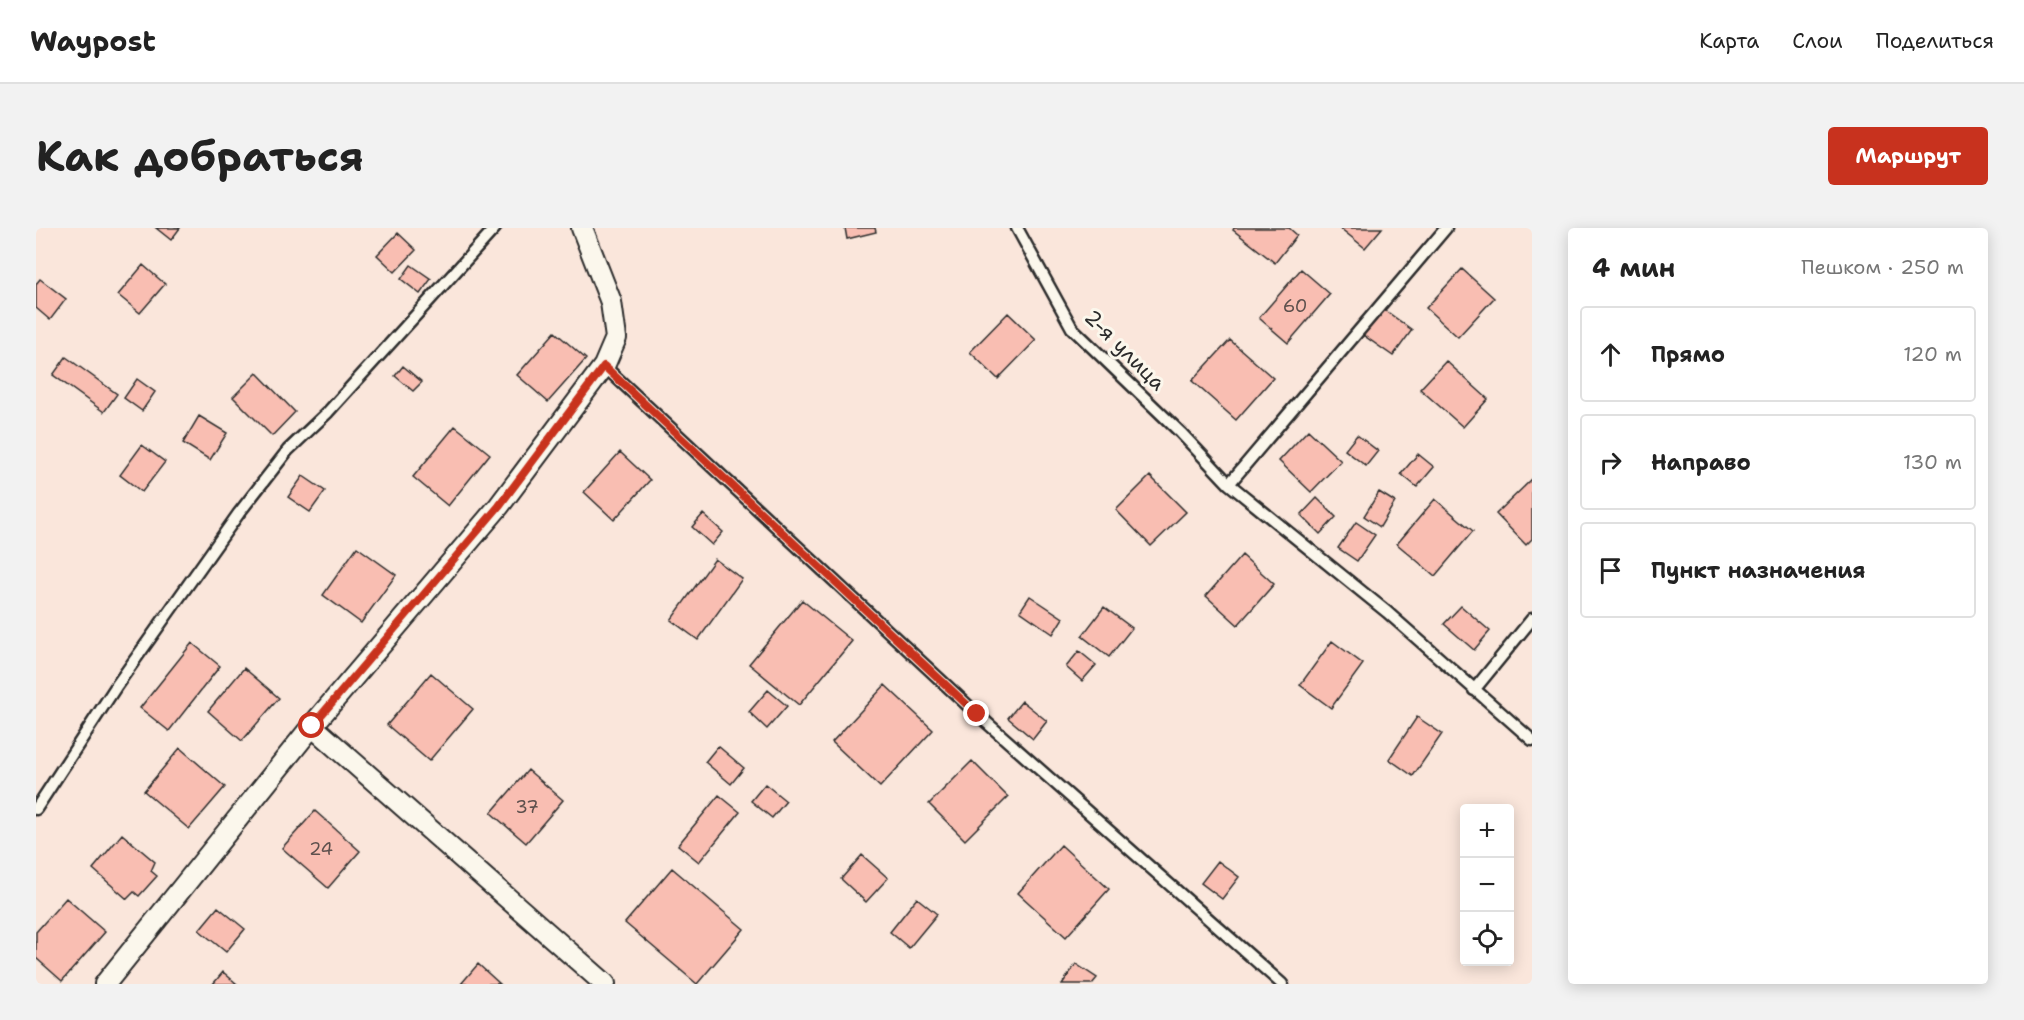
<!DOCTYPE html>
<html lang="ru">
<head>
<meta charset="utf-8">
<style>
	:root { --surface:#fff; --page:#f2f2f2; --text:#222; --muted:#767676; --line:#e0e0e0; --accent:#c8321e }
	body { margin:0; font-family:"Shantell Sans",sans-serif; background:var(--page); color:var(--text) }
	.controls { position:absolute; right:18px; bottom:18px; display:grid; overflow:hidden; border-radius:6px; box-shadow:0 3px 15px #0003 }
	.controls button { width:54px; height:54px; display:grid; place-items:center; padding:0; border:0; border-bottom:2px solid var(--line); background:var(--surface); color:var(--text); font:30px sans-serif }
	.stop { position:absolute; width:18px; height:18px; margin:-14px; border:4px solid #c8321e; border-radius:50%; background:#fff }
	.stop.end { background:#c8321e; border-color:#fff; box-shadow:0 2px 6px #0008 }
	.list { margin:0; padding:0; list-style:none }
	h2 { display:flex; justify-content:space-between; align-items:center; height:78px; margin:0; padding:0 24px; font-size:26px }
	h2 small { font-size:20px; font-weight:400; color:var(--muted) }
	.list li { display:grid; grid-template-columns:39px 1fr auto; gap:18px; align-items:center; box-sizing:border-box; height:96px; margin:0 12px 12px; padding:0 12px; border:2px solid var(--line); border-radius:6px }
	.list b { display:block; font-size:22px; white-space:nowrap }
	.list em { font-size:20px; font-style:normal; color:var(--muted) }
	.icon { flex:none; width:33px; height:33px; fill:none; stroke:currentColor; stroke-width:2; stroke-linecap:round; stroke-linejoin:round }
	.map { position:relative; flex:none; width:1496px; height:756px; overflow:hidden; border-radius:6px }
	header { display:flex; align-items:center; gap:36px; box-sizing:border-box; height:84px; padding:0 30px; background:var(--surface); border-bottom:2px solid var(--line) }
	header strong { font-size:28px }
	nav { display:flex; gap:33px; margin-inline-start:auto; font-size:21px }
	.intro { display:flex; align-items:center; justify-content:space-between; box-sizing:border-box; height:144px; padding:0 36px }
	h1 { margin:0; font-size:42px }
	.button { padding:15px 27px; border-radius:6px; background:var(--accent); color:#fff; font-size:21px; font-weight:700 }
	main { display:flex; gap:36px; padding:0 36px }
	aside { flex:1; background:var(--surface); border-radius:6px; box-shadow:0 3px 15px #0003 }
	.map>svg:first-child { display:block }
	.building { fill:#f9beb2; stroke:#2b2b2b; stroke-width:1.5 }
	.lines { fill:none; stroke-linecap:round; stroke-linejoin:round }
	.service-casing { stroke:#2b2b2b; stroke-width:15 }
	.minor-casing { stroke:#2b2b2b; stroke-width:24 }
	.service { stroke:#fbf7ec; stroke-width:10 }
	.minor { stroke:#fbf7ec; stroke-width:20 }
	.route { stroke:#c8321e; stroke-width:8 }
	.labels { text-anchor:middle; dominant-baseline:central; stroke-width:6; stroke-linejoin:round; paint-order:stroke }
	.number-label { font-size:18px; fill:#5e504d }
	.street-label { font-size:21px; fill:#2b2b2b; stroke:#fbf7ec }
</style>
</head>
<body>
<header>
<strong>Waypost</strong>
<nav><a>Карта</a><a>Слои</a><a>Поделиться</a></nav>
</header>
<div class="intro"><h1>Как добраться</h1><a class="button">Маршрут</a></div>
<main>
<div class="map">
<svg width="1496" height="756" viewBox="0 0 1496 756">
	<rect width="100%" height="100%" fill="#fae6db"/>
	<filter id="ink" filterUnits="userSpaceOnUse"><feTurbulence type="fractalNoise" baseFrequency=".0167" numOctaves="2"/><feDisplacementMap in="SourceGraphic" scale="12" xChannelSelector="R" yChannelSelector="G"/><feConvolveMatrix kernelMatrix="1 2 1 2 8 2 1 2 1" color-interpolation-filters="sRGB"/></filter>
	<g filter="url(#ink)">
		<path class="building" d="M 120,0 L 144,0 L 135,12 Z
			M 809,0 L 839,0 L 840,4 L 811,11 Z
			M 1198,0 L 1253,0 L 1261,7 L 1239,35 L 1197,2 Z
			M 1304,0 L 1346,0 L 1329,20 Z
			M 362,5 L 380,22 L 359,44 L 341,27 Z
			M 107,37 L 129,56 L 104,85 L 82,67 Z
			M 375,37 L 395,51 L 384,66 L 365,51 Z
			M 1265,41 L 1294,66 L 1252,115 L 1223,90 Z
			M 1426,41 L 1458,70 L 1422,109 L 1390,80 Z
			M 4,51 L 30,71 L 14,92 L 0,80 L 0,56 Z
			M 1346,80 L 1376,102 L 1357,128 L 1327,107 Z
			M 972,85 L 1000,112 L 962,151 L 934,124 Z
			M 519,104 L 550,131 L 512,174 L 481,147 Z
			M 1194,112 L 1237,150 L 1200,192 L 1156,153 Z
			M 30,129 L 81,166 L 68,184 L 17,147 Z
			M 1410,133 L 1452,171 L 1427,199 L 1384,161 Z
			M 367,138 L 386,154 L 377,163 L 359,148 Z
			M 221,145 L 259,184 L 236,208 L 197,169 Z
			M 101,151 L 119,164 L 106,183 L 88,170 Z
			M 163,188 L 191,205 L 174,232 L 147,215 Z
			M 419,198 L 454,226 L 412,278 L 377,249 Z
			M 1272,202 L 1305,233 L 1275,264 L 1243,233 Z
			M 1321,207 L 1342,223 L 1330,238 L 1309,222 Z
			M 106,217 L 129,234 L 106,264 L 84,247 Z
			M 584,224 L 614,252 L 578,292 L 548,264 Z
			M 1382,226 L 1398,239 L 1381,259 L 1365,246 Z
			M 267,248 L 289,263 L 274,284 L 252,269 Z
			M 1114,248 L 1150,284 L 1115,318 L 1080,282 Z
			M 1496,251 L 1496,311 L 1490,317 L 1460,286 Z
			M 1343,264 L 1359,274 L 1344,299 L 1328,288 Z
			M 1281,270 L 1300,289 L 1284,306 L 1265,287 Z
			M 1399,271 L 1437,303 L 1399,348 L 1361,316 Z
			M 667,286 L 687,304 L 676,317 L 656,299 Z
			M 1320,294 L 1339,307 L 1321,333 L 1302,320 Z
			M 321,319 L 360,347 L 325,395 L 287,367 Z
			M 1206,327 L 1238,356 L 1202,397 L 1170,368 Z
			M 679,331 L 706,351 L 662,412 L 635,392 Z
			M 994,368 L 1027,390 L 1017,406 L 984,383 Z
			M 766,372 L 816,413 L 763,477 L 713,436 Z
			M 1425,378 L 1454,403 L 1438,422 L 1408,396 Z
			M 1068,379 L 1096,400 L 1073,429 L 1046,408 Z
			M 1296,413 L 1327,436 L 1295,480 L 1264,457 Z
			M 156,415 L 184,438 L 133,503 L 104,480 Z
			M 1043,423 L 1060,437 L 1046,453 L 1030,439 Z
			M 208,440 L 243,470 L 206,513 L 172,483 Z
			M 395,445 L 437,481 L 393,533 L 351,497 Z
			M 849,457 L 897,502 L 844,559 L 796,514 Z
			M 732,462 L 751,478 L 731,501 L 713,484 Z
			M 986,473 L 1011,493 L 997,511 L 972,490 Z
			M 1381,489 L 1406,506 L 1377,548 L 1353,531 Z
			M 682,518 L 708,540 L 695,556 L 669,534 Z
			M 144,520 L 189,559 L 153,601 L 108,563 Z
			M 936,533 L 972,569 L 929,612 L 893,576 Z
			M 492,542 L 527,572 L 490,615 L 455,585 Z
			M 729,556 L 750,573 L 736,590 L 715,573 Z
			M 683,567 L 704,584 L 663,634 L 642,617 Z
			M 279,583 L 324,623 L 292,660 L 246,620 Z
			M 86,606 L 119,634 L 115,643 L 121,648 L 103,668 L 98,664 L 91,671 L 57,641 Z
			M 1025,617 L 1073,661 L 1030,709 L 982,665 Z
			M 826,627 L 852,650 L 830,674 L 805,651 Z
			M 1182,633 L 1203,649 L 1186,671 L 1165,655 Z
			M 636,640 L 708,701 L 661,756 L 589,695 Z
			M 30,670 L 69,704 L 26,753 L 0,730 L 0,704 Z
			M 881,670 L 901,686 L 873,720 L 854,704 Z
			M 182,679 L 209,701 L 190,724 L 163,702 Z
			M 442,736 L 464,756 L 425,756 Z
			M 1040,736 L 1061,750 L 1056,756 L 1026,756 Z
			M 187,744 L 201,756 L 177,756 Z"/>
		<g class="lines">
			<defs>
				<path id="service" d="M 981,0 L 1036,100 L 1145,205 L 1193,256
					M 1410,0 L 1193,256 L 1351,384 L 1496,512
					M 568,138 L 941,486 L 1246,756
					M 1438,462 L 1496,391
					M 0,581 L 81,457 L 203,285 L 252,222 L 292,184 L 459,0"/>
				<path id="minor" d="M 276,498 L 569,756
					M 69,756 L 276,498 L 463,278 L 568,138 L 580,110 L 575,74 L 546,0"/>
			</defs>
			<use href="#service" class="service-casing"/>
			<use href="#minor" class="minor-casing"/>
			<use href="#service" class="service"/>
			<use href="#minor" class="minor"/>
		</g>
	</g>
	<g class="lines" filter="url(#ink)">
		<path class="route" d="M 276,498 L 463,278 L 568,138 L 941,486"/>
	</g>
	<g class="labels">
		<g class="number-label">
			<text x="1259" y="78">60</text>
			<text x="491" y="579">37</text>
			<text x="285" y="621">24</text>
		</g>
		<g class="street-label">
			<text transform="translate(1089 122) rotate(45)">2-я улица</text>
		</g>
	</g>
</svg>
<div class="controls">
<button>+</button>
<button>−</button>
<button><svg class="icon" aria-label="locate" viewBox="0 0 24 24"><circle cx="12" cy="12" r="6"/><path d="M12 2v4M12 18v4M2 12h4M18 12h4"/></svg></button>
</div>
<div class="stop" style="left:276px;top:498px"></div>
<div class="stop end" style="left:941px;top:486px"></div>
</div>
<aside>
<h2>4 мин<small>Пешком · 250 m</small></h2>
<ul class="list">
<li><svg class="icon" aria-label="ahead" viewBox="0 0 24 24"><path d="M12 20V5M6 11l6-6 6 6"/></svg><div><b>Прямо</b></div><em>120 m</em></li>
<li><svg class="icon" aria-label="right" viewBox="0 0 24 24"><path d="M7 20v-9h11M14 6l5 5-5 5"/></svg><div><b>Направо</b></div><em>130 m</em></li>
<li><svg class="icon" aria-label="arrive" viewBox="0 0 24 24"><path d="M6 21V4h12l-3 4 3 4H6"/></svg><div><b>Пункт назначения</b></div></li>
</ul>
</aside>
</main>
</body>
</html>
